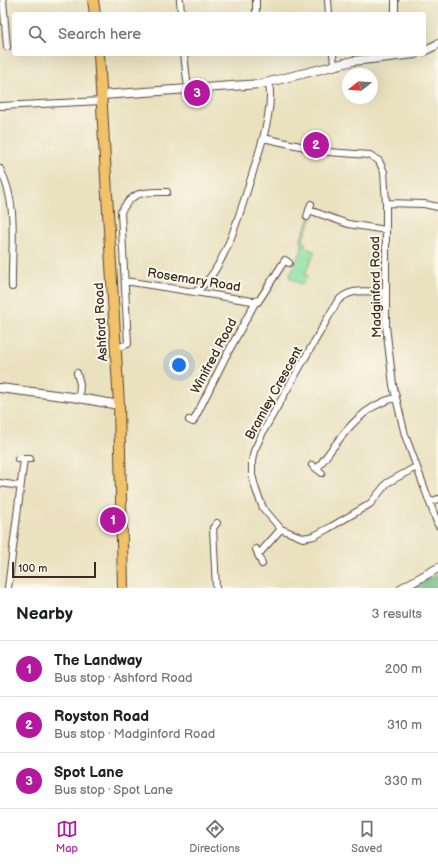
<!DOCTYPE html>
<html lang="en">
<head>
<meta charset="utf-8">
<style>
	:root { --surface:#fff; --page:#f2f2f2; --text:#202124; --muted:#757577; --line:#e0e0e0; --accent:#b5179e }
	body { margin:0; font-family:"Balsamiq Sans",sans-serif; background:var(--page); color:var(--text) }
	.compass { position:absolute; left:342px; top:68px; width:36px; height:36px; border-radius:50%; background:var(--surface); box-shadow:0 4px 16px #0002; rotate:253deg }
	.scale { position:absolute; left:12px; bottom:10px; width:84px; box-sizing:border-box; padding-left:4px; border:2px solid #3b2a1e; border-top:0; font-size:11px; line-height:14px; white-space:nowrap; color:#3b2a1e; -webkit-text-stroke:3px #fbf7ec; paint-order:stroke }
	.you { position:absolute; left:179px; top:365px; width:14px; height:14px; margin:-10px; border:3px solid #fff; border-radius:50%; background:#1a73e8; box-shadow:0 0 0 6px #1a73e833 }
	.badge { display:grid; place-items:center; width:26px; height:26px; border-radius:50%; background:var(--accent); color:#fff; font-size:13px; font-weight:700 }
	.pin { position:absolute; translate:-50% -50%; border:2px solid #fff; box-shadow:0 1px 4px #0006 }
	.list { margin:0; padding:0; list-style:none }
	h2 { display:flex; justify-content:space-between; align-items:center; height:52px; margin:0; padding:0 16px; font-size:17px }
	h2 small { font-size:13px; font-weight:400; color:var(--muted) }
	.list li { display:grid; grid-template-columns:26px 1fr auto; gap:12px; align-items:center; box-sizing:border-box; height:56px; padding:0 16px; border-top:1px solid var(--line) }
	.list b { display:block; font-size:15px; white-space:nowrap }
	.list p { margin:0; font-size:13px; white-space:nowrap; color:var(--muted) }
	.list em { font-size:13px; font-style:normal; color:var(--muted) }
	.icon { flex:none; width:22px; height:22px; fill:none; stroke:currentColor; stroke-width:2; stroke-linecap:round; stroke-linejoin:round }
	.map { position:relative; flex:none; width:438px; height:588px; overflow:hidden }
	.search { position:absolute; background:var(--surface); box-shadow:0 4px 16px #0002; left:12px; right:12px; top:12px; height:44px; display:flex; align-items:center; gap:10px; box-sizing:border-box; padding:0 14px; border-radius:4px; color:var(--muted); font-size:15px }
	.sheet { height:220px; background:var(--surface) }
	nav { display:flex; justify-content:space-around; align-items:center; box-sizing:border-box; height:56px; border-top:1px solid var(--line); background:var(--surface); font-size:11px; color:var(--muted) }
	nav a { display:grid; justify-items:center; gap:2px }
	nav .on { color:var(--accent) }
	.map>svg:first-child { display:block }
	.green { fill:#8cdfa0; stroke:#64845f }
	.forest { fill:#71be86; stroke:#567452 }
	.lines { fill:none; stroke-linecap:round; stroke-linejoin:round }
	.minor-casing { stroke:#554536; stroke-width:8 }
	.tertiary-casing { stroke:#554536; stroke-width:10 }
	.primary-casing { stroke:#554536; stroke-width:12 }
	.minor { stroke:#fff; stroke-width:6 }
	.tertiary { stroke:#fff; stroke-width:8 }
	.primary { stroke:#f2c26a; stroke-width:10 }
	.labels { text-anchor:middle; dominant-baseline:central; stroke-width:4; stroke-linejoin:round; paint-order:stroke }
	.street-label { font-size:13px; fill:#3b2a1e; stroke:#fbf7ec }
</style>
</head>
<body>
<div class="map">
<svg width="438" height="588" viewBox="0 0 438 588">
	<rect width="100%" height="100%" fill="#fbf7ec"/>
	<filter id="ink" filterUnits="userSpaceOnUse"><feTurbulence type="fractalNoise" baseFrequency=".025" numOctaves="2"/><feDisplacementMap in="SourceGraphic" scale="8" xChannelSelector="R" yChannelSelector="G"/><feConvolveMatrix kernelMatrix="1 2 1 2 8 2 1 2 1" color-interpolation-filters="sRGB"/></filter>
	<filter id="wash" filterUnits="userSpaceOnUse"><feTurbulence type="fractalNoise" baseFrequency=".012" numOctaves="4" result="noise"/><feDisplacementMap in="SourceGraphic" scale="16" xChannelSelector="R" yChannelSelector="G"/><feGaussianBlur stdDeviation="0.9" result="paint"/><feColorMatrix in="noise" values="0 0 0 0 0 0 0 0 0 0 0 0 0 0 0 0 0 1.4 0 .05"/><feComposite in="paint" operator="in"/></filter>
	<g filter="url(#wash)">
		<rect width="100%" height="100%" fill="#eae1bf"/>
		<path class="green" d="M 311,215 L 313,216 L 303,238 L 306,247 L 315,252 L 305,274 L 308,276 L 302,285 L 289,277 L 302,249 L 301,238 Z"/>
		<path class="forest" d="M 438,574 L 438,588 L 411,588 Z"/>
	</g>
	<g filter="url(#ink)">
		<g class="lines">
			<defs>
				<path id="minor" d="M 3,0 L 7,47
					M 180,0 L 181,14
					M 256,0 L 256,14
					M 328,0 L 329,14
					M 395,0 L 395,13
					M 184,54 L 188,89
					M 333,54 L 334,65
					M 0,106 L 102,101
					M 263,138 L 328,152 L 370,155 L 379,161 L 384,172 L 386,203 L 386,326 L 393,385 L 405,435 L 438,525
					M 0,169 C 19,205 11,247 12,287
					M 386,203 L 424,204 L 438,207
					M 309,210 L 348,224 L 386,230
					M 307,217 L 311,204
					M 125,281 L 258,302 L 285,260 L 289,263
					M 195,292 C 225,273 242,205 253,172 C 258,154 265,136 268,116 C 270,105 271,94 269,83
					M 385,292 C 366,292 350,287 337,302 L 264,430 L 254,451 L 252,461 L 252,475 L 256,490 L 263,508 L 281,529 L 303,538 L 314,536 L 329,528 L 370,504 L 387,483 L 416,467
					M 116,348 L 128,344 L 121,212 C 133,190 144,192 167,192
					M 77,373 L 80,384 L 79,398
					M 189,420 L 193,422 L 226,356 L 256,301
					M 18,459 L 30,459
					M 312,465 L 322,473
					M 317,469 C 338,441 359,406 395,398
					M 0,483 L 20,486
					M 430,502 L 438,499
					M 256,549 L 262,564
					M 258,555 L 281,529
					M 8,588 L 24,459
					M 216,588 L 213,528 L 217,523"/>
				<path id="tertiary" d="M 424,51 L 438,44
					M 102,95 L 261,84 L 353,61 L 415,54
					M 0,388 L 79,398 L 119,405
					M 402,588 L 438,568"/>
				<path id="primary" d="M 93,0 L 95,14
					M 99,54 L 119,405 L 123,588"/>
			</defs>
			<use href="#minor" class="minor-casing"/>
			<use href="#tertiary" class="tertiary-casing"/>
			<use href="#primary" class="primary-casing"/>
			<use href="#minor" class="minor"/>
			<use href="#tertiary" class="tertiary"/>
			<use href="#primary" class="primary"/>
		</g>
	</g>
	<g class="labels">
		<g class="street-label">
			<text transform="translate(194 280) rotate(9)">Rosemary Road</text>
			<text transform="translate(376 287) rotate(-91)">Madginford Road</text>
			<text transform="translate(101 322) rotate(-93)">Ashford Road</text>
			<text transform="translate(214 356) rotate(-62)">Winifred Road</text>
			<text transform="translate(274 393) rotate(-61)">Bramley Crescent</text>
		</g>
	</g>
</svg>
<svg class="compass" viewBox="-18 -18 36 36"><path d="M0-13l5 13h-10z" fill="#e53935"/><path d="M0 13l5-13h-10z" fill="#757577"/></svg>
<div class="scale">100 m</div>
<div class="you"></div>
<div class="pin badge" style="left:113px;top:520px">1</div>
<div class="pin badge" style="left:316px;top:145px">2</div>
<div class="pin badge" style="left:197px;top:93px">3</div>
<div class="search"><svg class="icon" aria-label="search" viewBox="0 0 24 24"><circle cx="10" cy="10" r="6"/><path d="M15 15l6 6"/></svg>Search here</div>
</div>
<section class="sheet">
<h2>Nearby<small>3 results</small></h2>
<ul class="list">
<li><span class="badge">1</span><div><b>The Landway</b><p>Bus stop · Ashford Road</p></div><em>200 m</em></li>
<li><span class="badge">2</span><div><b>Royston Road</b><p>Bus stop · Madginford Road</p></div><em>310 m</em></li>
<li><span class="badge">3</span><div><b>Spot Lane</b><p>Bus stop · Spot Lane</p></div><em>330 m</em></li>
</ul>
</section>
<nav>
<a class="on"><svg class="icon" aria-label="map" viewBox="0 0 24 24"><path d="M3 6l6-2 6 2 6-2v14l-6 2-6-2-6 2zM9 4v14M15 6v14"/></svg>Map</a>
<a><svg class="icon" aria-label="directions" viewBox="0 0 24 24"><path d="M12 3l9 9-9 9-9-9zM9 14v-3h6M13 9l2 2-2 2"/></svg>Directions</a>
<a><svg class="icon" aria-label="saved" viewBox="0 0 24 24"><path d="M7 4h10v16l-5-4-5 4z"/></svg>Saved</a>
</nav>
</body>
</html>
